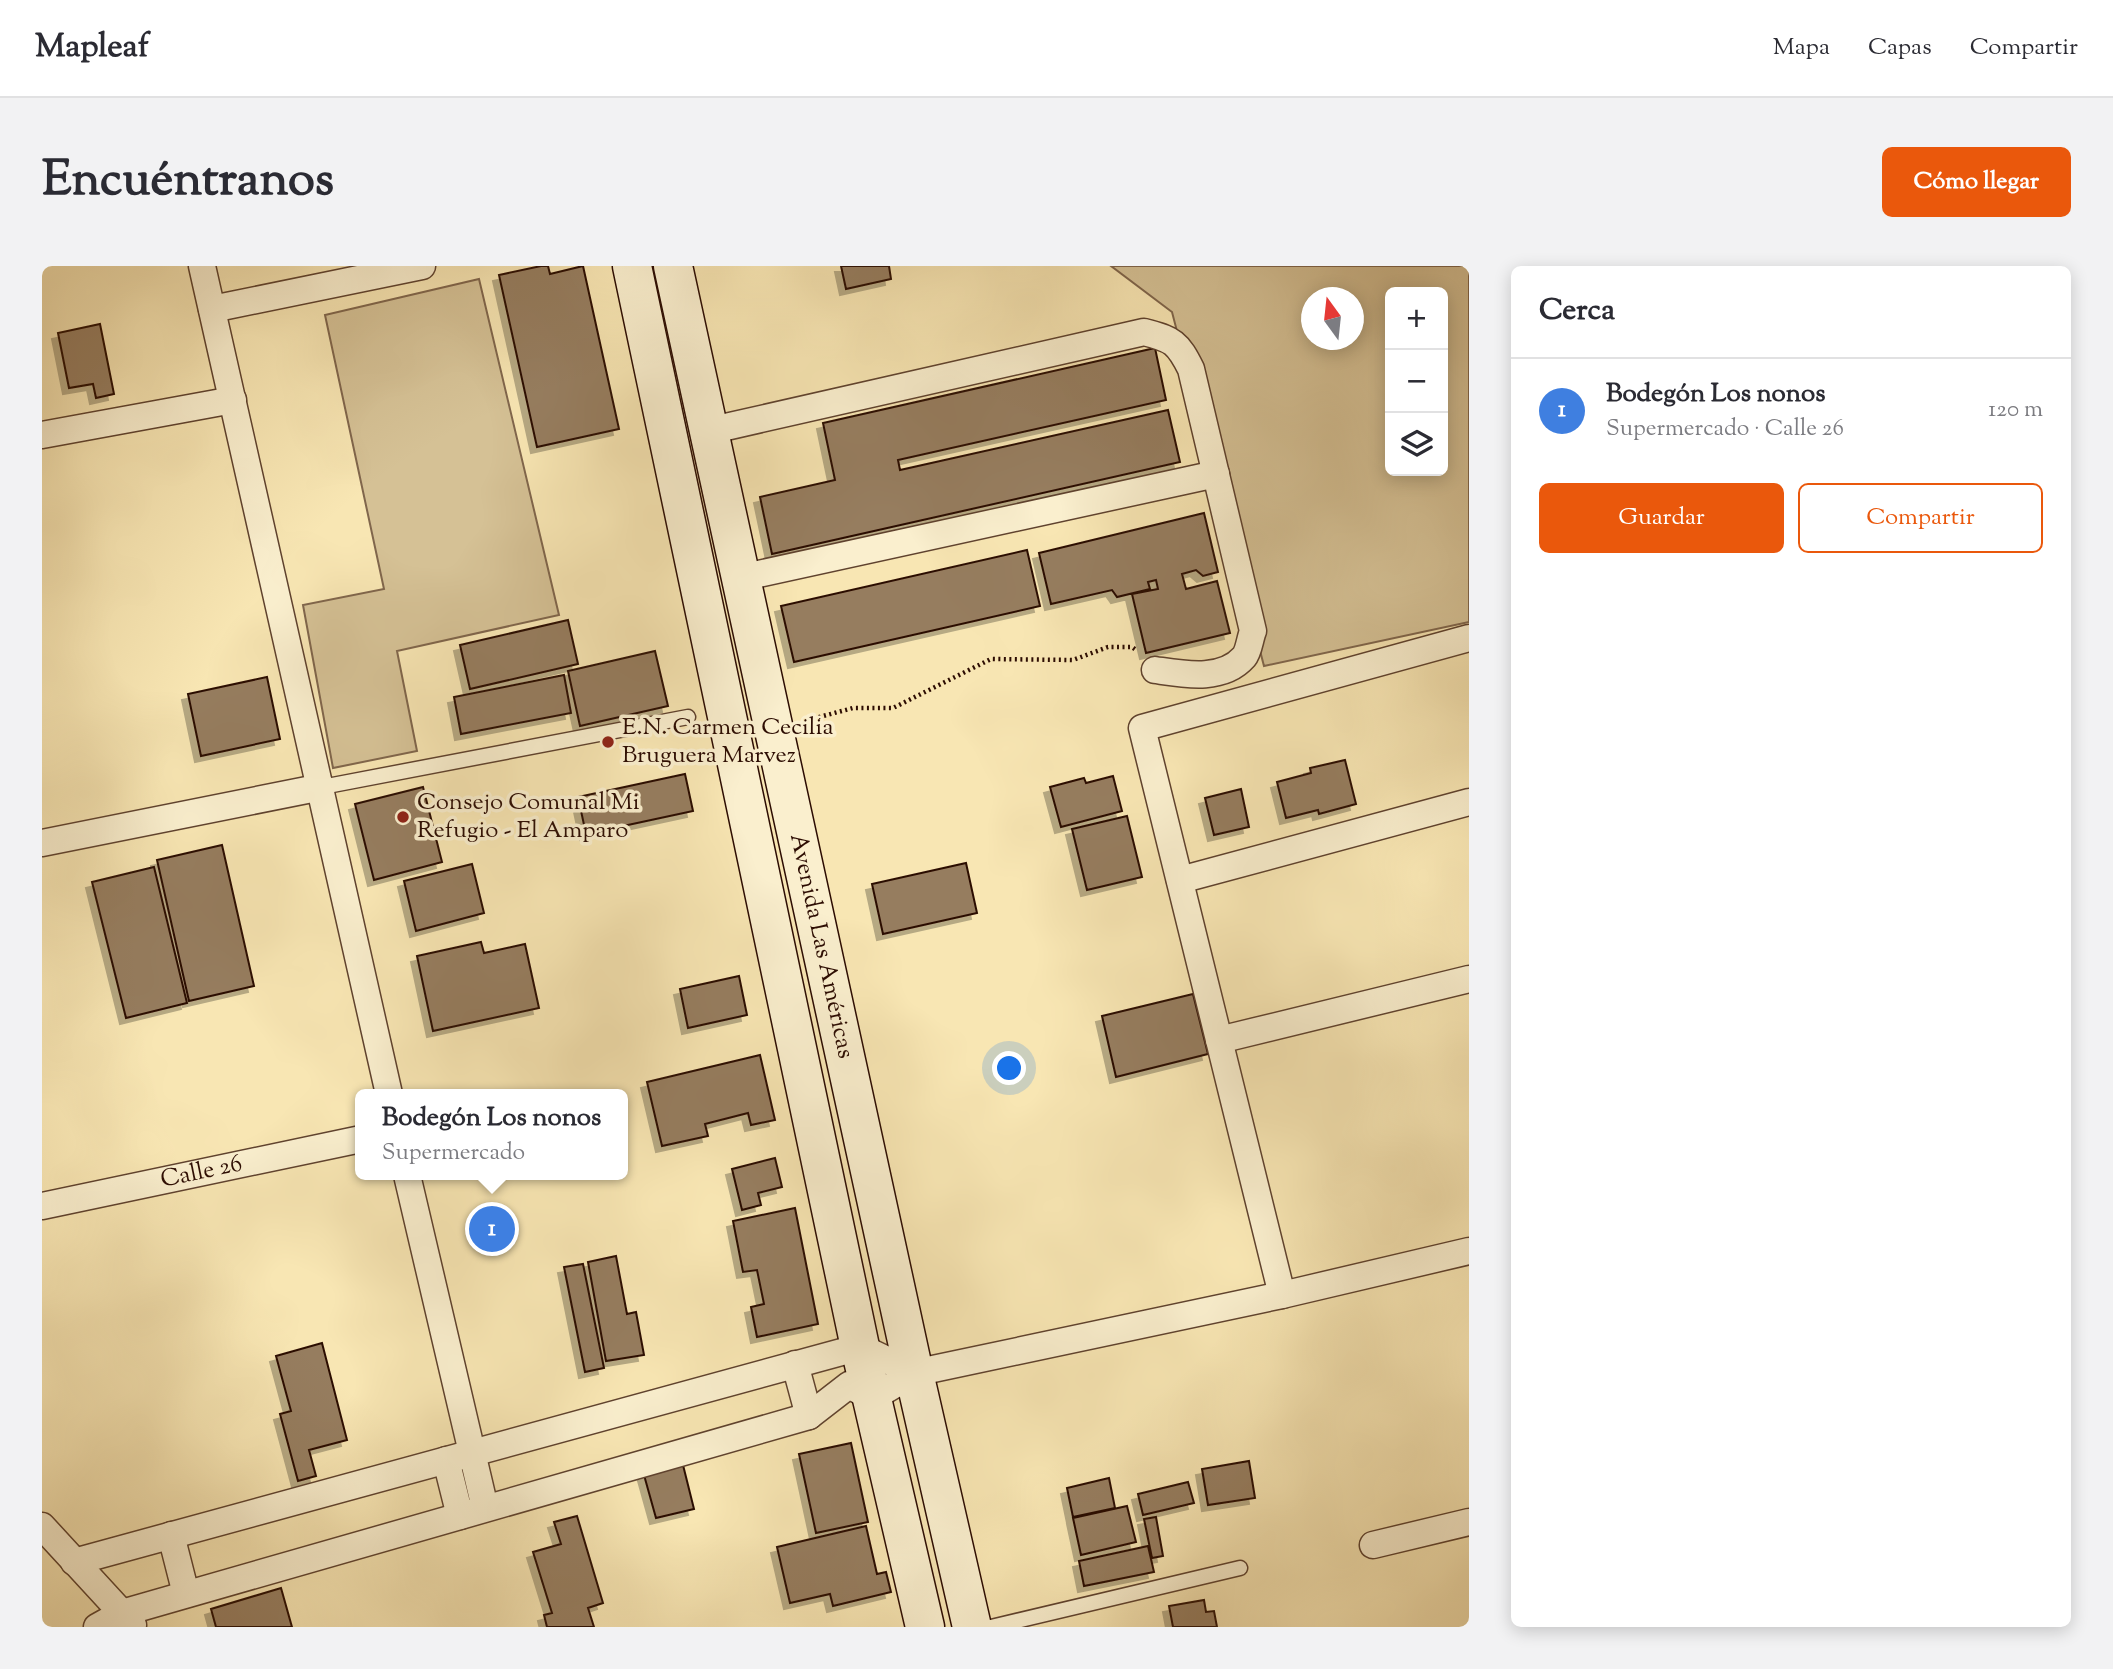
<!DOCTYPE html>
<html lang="es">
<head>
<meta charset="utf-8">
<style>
	:root { --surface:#fff; --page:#f2f2f3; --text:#2b2b33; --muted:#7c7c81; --line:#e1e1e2; --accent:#ea580c }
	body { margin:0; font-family:"Sorts Mill Goudy",serif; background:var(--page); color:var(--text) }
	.controls { position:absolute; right:21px; top:21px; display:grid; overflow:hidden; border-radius:10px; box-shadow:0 4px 18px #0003 }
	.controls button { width:63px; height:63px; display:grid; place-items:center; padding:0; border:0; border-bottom:2px solid var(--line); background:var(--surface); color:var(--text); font:35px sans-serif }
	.compass { position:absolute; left:1259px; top:21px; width:63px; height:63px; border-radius:50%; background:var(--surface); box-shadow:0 4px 18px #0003; rotate:345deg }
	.you { position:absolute; left:968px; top:803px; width:24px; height:24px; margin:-18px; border:5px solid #fff; border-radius:50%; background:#1a73e8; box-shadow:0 0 0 10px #1a73e833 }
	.badge { display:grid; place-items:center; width:46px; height:46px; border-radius:50%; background:var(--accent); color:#fff; font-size:23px; font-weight:700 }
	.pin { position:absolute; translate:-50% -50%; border:4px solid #fff; box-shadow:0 2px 7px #0006 }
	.popup { position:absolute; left:313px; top:823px; width:273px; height:91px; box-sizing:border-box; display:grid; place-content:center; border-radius:10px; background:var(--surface); filter:drop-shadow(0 2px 5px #0005); font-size:23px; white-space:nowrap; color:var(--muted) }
	.popup b { font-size:26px; color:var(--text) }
	.popup::after { content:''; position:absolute; left:50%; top:100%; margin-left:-14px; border:14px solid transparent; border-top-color:var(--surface) }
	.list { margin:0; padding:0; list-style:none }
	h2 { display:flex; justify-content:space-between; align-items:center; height:91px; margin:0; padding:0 28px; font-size:30px }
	h2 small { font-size:23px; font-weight:400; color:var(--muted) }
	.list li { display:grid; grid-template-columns:46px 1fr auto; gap:21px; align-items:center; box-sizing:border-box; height:105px; padding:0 28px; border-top:2px solid var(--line) }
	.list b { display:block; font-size:26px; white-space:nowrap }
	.list p { margin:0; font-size:23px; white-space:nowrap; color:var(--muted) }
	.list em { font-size:23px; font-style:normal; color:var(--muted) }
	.actions { display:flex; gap:14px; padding:21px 28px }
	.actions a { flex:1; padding:16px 0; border:2px solid var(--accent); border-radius:10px; text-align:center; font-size:24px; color:var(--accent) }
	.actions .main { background:var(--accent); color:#fff }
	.icon { flex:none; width:38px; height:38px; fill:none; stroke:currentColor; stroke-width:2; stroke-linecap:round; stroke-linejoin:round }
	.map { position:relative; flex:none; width:1427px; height:1361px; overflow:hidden; border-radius:10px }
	header { display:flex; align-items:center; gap:42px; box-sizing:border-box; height:98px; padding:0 35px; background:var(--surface); border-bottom:2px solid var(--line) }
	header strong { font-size:33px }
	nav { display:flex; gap:38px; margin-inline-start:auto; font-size:24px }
	.intro { display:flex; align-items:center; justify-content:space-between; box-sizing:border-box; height:168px; padding:0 42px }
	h1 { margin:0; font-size:49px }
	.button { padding:18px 32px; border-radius:10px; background:var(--accent); color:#fff; font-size:24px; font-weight:700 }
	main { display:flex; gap:42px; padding:0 42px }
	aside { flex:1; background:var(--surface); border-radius:10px; box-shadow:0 4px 18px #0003 }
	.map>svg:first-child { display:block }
	.green { fill:#d5c195; stroke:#80664c; stroke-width:2; fill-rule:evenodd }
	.building { fill:#967d5e; stroke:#2c0c02; stroke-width:2; filter:url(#shadow) }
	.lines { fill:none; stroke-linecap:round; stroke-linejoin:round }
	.lane-casing { stroke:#5f422e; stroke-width:17 }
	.street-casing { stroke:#5f422e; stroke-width:29 }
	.secondary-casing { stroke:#2c0c02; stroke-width:41 }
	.path { stroke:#2c0c02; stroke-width:4.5; stroke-dasharray:2 3.5; stroke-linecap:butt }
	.lane { stroke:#faefce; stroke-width:14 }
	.street { stroke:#faefce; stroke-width:26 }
	.secondary { stroke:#faefce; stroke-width:38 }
	.poi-dot { fill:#8f2418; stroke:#faefce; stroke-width:2.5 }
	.labels { text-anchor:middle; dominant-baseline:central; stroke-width:7; stroke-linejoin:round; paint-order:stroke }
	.poi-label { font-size:24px; fill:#2c0c02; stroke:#faefce; text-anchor:start }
	.street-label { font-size:24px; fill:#2c0c02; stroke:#faefce }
</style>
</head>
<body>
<header>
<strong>Mapleaf</strong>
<nav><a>Mapa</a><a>Capas</a><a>Compartir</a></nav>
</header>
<div class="intro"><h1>Encuéntranos</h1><a class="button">Cómo llegar</a></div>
<main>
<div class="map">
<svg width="1427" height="1361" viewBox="0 0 1427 1361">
	<defs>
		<filter id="shadow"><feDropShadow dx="-6" dy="6" stdDeviation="0" flood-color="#0004"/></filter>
	</defs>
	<rect width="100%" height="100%" fill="#f8e6b3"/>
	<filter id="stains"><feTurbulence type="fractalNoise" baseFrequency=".00286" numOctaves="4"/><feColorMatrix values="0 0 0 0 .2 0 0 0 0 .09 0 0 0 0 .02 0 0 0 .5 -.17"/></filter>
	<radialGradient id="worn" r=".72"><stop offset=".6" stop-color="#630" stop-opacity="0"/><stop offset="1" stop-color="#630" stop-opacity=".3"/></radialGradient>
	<path class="green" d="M 1069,0 L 1427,0 L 1427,356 L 1222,400 L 1130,46 ZM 1348,26 L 1401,26 L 1401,205 L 1348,205 ZM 1269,32 L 1311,32 L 1311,74 L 1269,74 Z
		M 437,13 L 517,349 L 355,385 L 375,485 L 291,502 L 261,339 L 342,323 L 283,49 Z"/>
	<path class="building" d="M 499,0 L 506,0 L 508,8 L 541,0 L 577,163 L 495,181 L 457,9 Z
		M 799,0 L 847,0 L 849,13 L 804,23 Z
		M 58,58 L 72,128 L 54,132 L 51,118 L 27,122 L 16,67 Z
		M 1113,82 L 1124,134 L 856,194 L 858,204 L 1126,144 L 1138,196 L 730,288 L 718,231 L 793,214 L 781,157 Z
		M 1162,247 L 1176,306 L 1161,310 L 1154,304 L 1140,308 L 1144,323 L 1175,315 L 1188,367 L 1104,387 L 1090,328 L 1116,323 L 1114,314 L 1106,316 L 1108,323 L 1075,331 L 1070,324 L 1009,338 L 997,287 Z
		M 985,284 L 998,340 L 752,396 L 739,340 Z
		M 526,354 L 536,398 L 428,423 L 418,379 Z
		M 613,385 L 626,440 L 538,460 L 526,405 Z
		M 522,409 L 529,447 L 419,468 L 412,431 Z
		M 225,411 L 238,473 L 159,490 L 146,428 Z
		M 1303,494 L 1314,538 L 1277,548 L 1276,544 L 1244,552 L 1235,516 L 1269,507 L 1268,502 Z
		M 643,508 L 651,545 L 544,568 L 536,531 Z
		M 1071,510 L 1080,545 L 1019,561 L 1008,521 L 1042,512 L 1044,517 Z
		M 381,521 L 400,596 L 332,614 L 313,538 Z
		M 1199,523 L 1207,561 L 1172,569 L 1163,532 Z
		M 1085,550 L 1100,611 L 1045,624 L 1030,563 Z
		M 180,579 L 212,720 L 147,735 L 115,594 Z
		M 924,597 L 935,647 L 841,668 L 830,618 Z
		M 430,598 L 442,647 L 374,665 L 362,615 Z
		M 112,601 L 145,737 L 84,752 L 50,616 Z
		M 439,676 L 442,687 L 483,678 L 497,742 L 391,765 L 375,690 Z
		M 697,710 L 705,749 L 646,762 L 638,723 Z
		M 1151,728 L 1166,788 L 1074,811 L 1060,750 Z
		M 718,789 L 733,854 L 709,859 L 706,847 L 663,858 L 666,870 L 620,880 L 605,816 Z
		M 733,892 L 740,921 L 716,927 L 719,939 L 700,944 L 690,903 Z
		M 753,942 L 776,1058 L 715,1071 L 709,1041 L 722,1038 L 715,1004 L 701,1006 L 691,955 Z
		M 574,990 L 585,1048 L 594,1046 L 602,1089 L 564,1095 L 546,996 Z
		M 541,998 L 562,1102 L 543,1106 L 522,1001 Z
		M 280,1077 L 305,1174 L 267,1184 L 274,1210 L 256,1215 L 238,1148 L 249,1145 L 234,1090 Z
		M 809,1177 L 826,1256 L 774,1267 L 757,1188 Z
		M 1207,1195 L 1213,1232 L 1166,1239 L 1160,1203 Z
		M 641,1199 L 652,1243 L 614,1252 L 602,1209 Z
		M 1067,1212 L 1073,1242 L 1031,1251 L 1025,1222 Z
		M 1146,1216 L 1152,1237 L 1101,1249 L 1096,1228 Z
		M 1085,1240 L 1094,1276 L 1039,1289 L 1031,1252 Z
		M 535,1250 L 561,1337 L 546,1342 L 552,1361 L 505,1361 L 502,1349 L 510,1347 L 491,1286 L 519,1278 L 512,1256 Z
		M 1114,1251 L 1121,1290 L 1110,1292 L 1102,1253 Z
		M 824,1260 L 835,1308 L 844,1306 L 849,1326 L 791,1340 L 788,1328 L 748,1337 L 735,1281 Z
		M 1106,1280 L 1112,1306 L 1042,1320 L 1037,1295 Z
		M 239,1322 L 250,1361 L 174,1361 L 169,1343 Z
		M 1162,1334 L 1164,1346 L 1172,1345 L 1175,1361 L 1131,1361 L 1127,1340 Z"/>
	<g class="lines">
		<defs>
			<path id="lane" d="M 280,521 L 646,451
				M 949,1361 L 1198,1302"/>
			<g id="street">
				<path d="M 160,0 L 347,828"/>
				<path d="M 170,43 L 380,0"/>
				<path d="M 666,165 L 1102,66 C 1131,73 1136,77 1149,103 L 1211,365 C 1208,372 1207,385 1202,391 C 1180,416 1141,408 1113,404"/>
				<path d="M 0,169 L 191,134"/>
				<path d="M 698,312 L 1174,208"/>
				<path d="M 0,577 L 280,521"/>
				<path d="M 1138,614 L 1427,536"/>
				<path d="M 1177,774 L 1427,713"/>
				<path d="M 365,909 L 443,1242"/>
				<path id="s1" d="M 0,940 L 319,873"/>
				<path d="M 1240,1029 L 1100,462 L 1427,372"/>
				<path d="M 753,1098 L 767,1150"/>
				<path d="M 404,1194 L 418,1250"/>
				<path d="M 0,1260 L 91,1359"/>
				<path d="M 129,1269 L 144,1328"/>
				<path d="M 1331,1279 L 1427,1256"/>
				<path d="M 32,1296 L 818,1081 L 872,1107 L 1240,1029 L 1427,985"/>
				<path d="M 55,1361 L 80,1347 L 767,1150 L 807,1119 L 830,1132 L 872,1107"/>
			</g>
			<g id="secondary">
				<path d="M 590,0 L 818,1081 L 883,1361"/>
				<path id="s2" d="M 631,0 L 872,1107 L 930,1361"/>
			</g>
		</defs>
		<use href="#lane" class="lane-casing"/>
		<use href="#street" class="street-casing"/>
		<use href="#secondary" class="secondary-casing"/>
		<path class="path" d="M 766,454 L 811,442 L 851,442 L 949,393 L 1031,394 L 1066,381 L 1090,381 L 1094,384"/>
		<use href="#lane" class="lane"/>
		<use href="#street" class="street"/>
		<use href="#secondary" class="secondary"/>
	</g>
	<g class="poi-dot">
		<circle cx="566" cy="476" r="7"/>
		<circle cx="361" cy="551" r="7"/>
	</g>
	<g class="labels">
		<g class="poi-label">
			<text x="580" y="462">E.N. Carmen Cecilia<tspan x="580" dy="28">Bruguera Marvez</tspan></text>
			<text x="375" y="537">Consejo Comunal Mi<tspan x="375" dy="28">Refugio - El Amparo</tspan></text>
		</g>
		<g class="street-label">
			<text stroke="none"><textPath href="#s2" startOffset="696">Avenida Las Américas</textPath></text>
			<text stroke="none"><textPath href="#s1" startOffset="163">Calle 26</textPath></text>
		</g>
	</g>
	<rect width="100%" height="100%" filter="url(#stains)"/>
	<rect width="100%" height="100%" fill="url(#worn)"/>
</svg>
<div class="controls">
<button>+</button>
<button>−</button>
<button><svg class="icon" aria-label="layers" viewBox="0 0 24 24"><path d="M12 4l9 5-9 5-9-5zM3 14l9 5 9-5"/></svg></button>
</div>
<svg class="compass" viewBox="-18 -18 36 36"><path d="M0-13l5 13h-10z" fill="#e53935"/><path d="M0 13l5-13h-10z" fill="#7c7c81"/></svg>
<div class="you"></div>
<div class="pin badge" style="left:450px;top:963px;background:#3f7fe0">1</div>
<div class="popup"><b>Bodegón Los nonos</b>Supermercado</div>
</div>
<aside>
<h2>Cerca<small></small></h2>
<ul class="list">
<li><span class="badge" style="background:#3f7fe0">1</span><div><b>Bodegón Los nonos</b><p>Supermercado · Calle 26</p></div><em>120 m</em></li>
</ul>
<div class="actions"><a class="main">Guardar</a><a>Compartir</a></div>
</aside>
</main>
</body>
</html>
